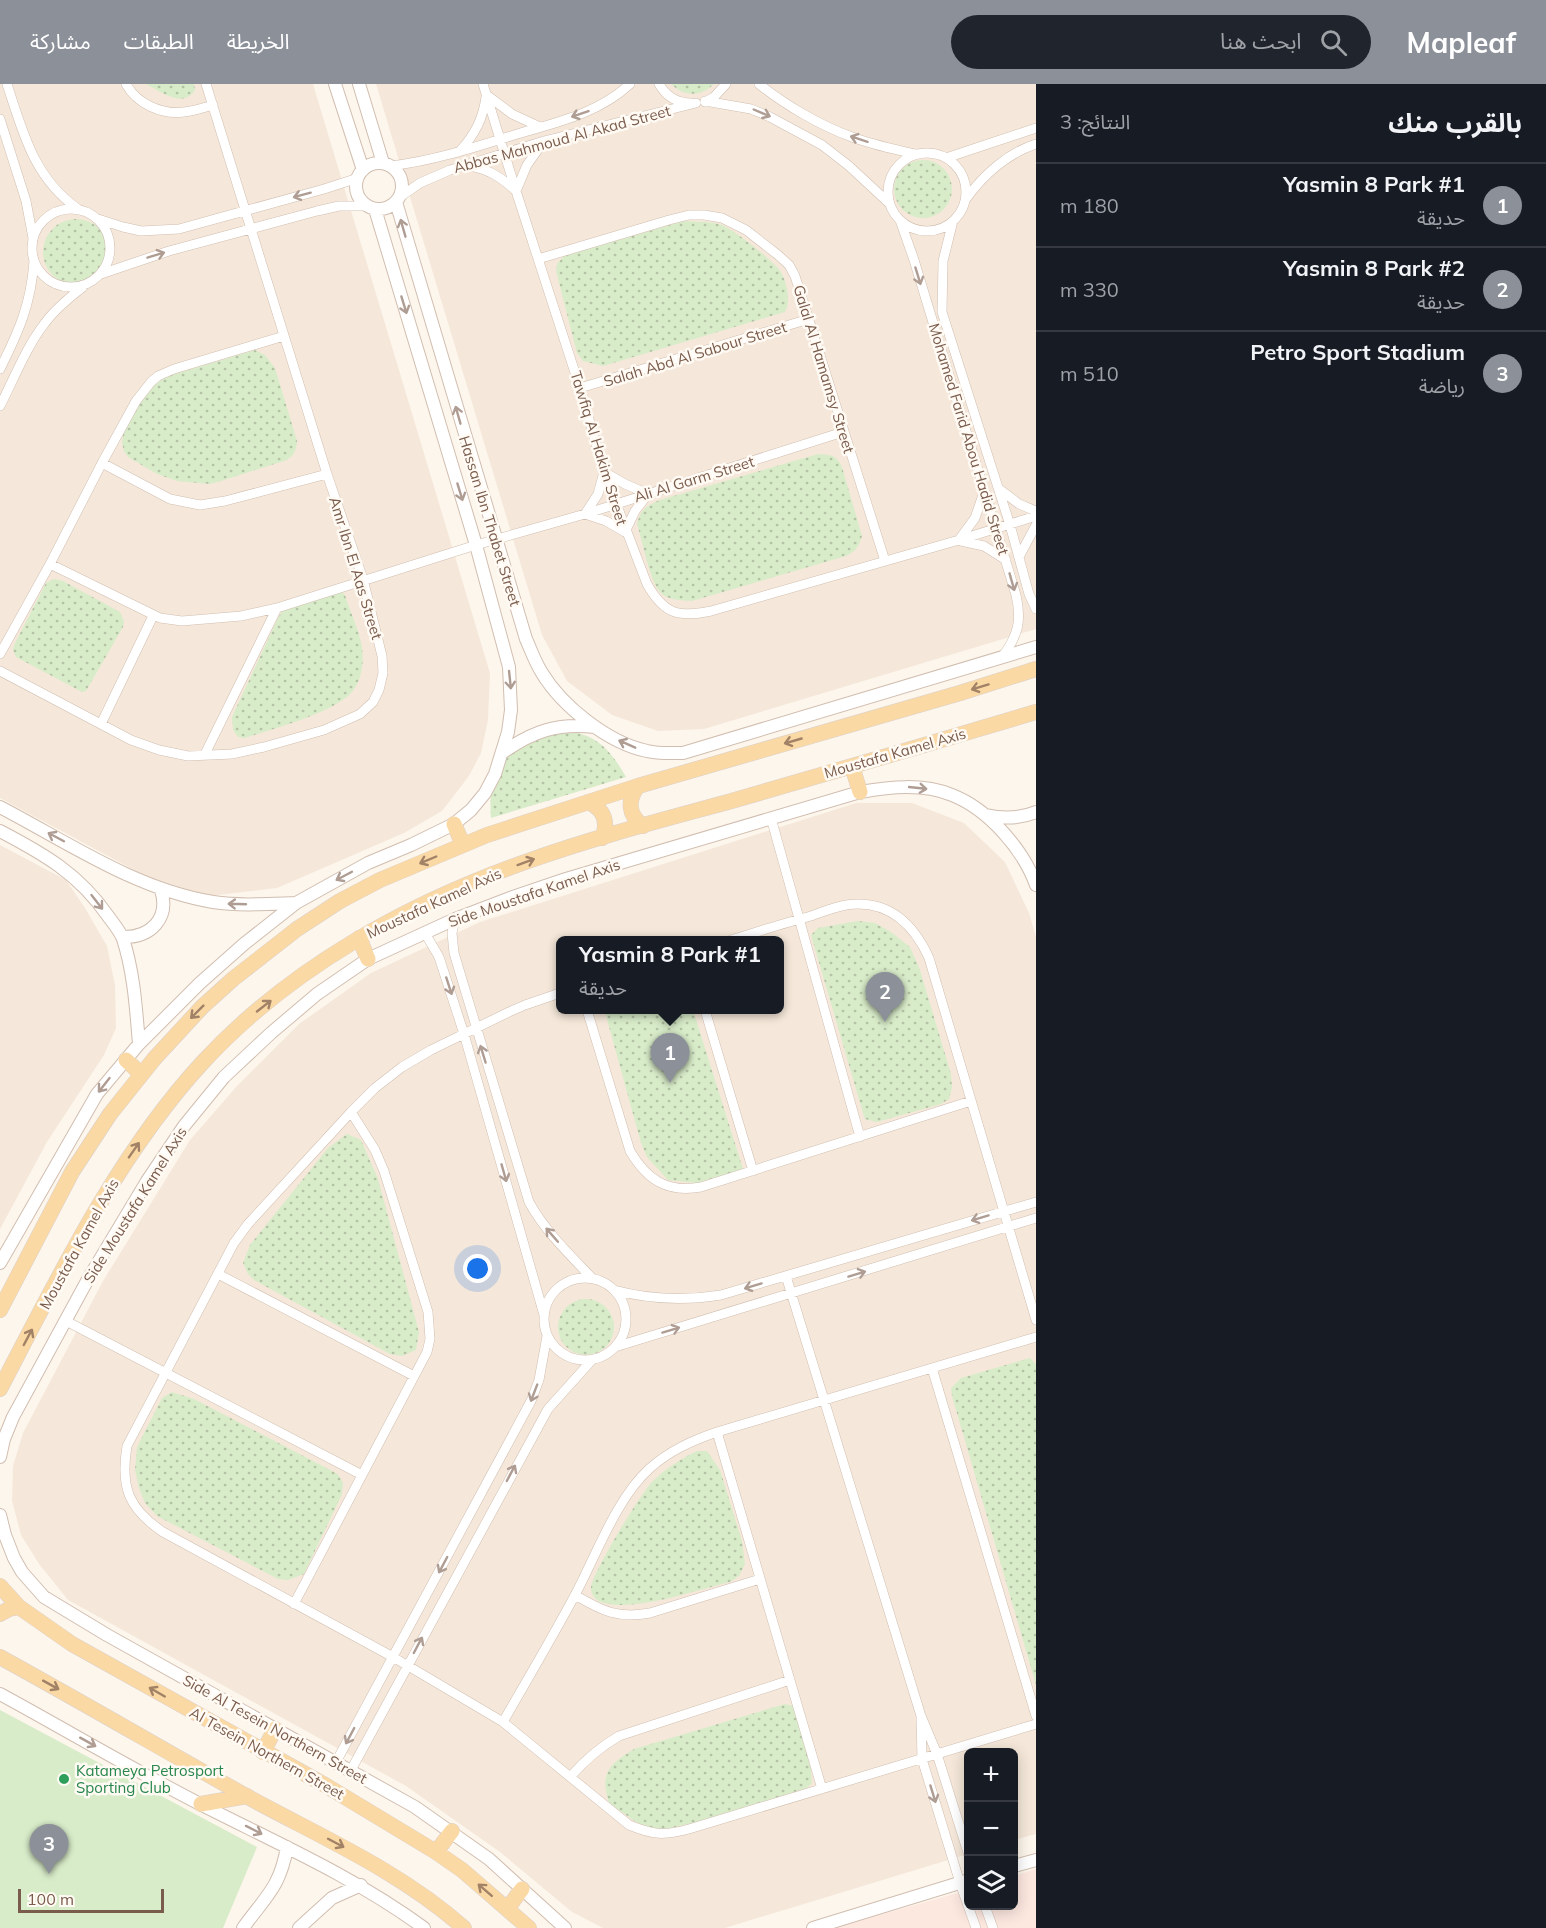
<!DOCTYPE html>
<html lang="ar">
<head>
<meta charset="utf-8">
<style>
	:root { --surface:#171b24; --page:#20242c; --text:#f1f3f6; --muted:#9ea1a6; --line:#363941; --accent:#8c9099 }
	body { margin:0; font-family:Mulish,"Noto Sans Arabic",sans-serif; background:var(--page); color:var(--text); direction:rtl }
	.controls { position:absolute; right:18px; bottom:18px; display:grid; overflow:hidden; border-radius:9px; box-shadow:0 3px 15px #0003 }
	.controls button { width:54px; height:54px; display:grid; place-items:center; padding:0; border:0; border-bottom:2px solid var(--line); background:var(--surface); color:var(--text); font:30px sans-serif }
	.scale { position:absolute; left:18px; bottom:15px; width:146px; box-sizing:border-box; padding-left:6px; border:3px solid #7a5c4d; border-top:0; font-size:16px; line-height:21px; white-space:nowrap; color:#7a5c4d; -webkit-text-stroke:4px #fffaf3; paint-order:stroke }
	.you { position:absolute; left:478px; top:1185px; width:21px; height:21px; margin:-15px; border:4px solid #fff; border-radius:50%; background:#1a73e8; box-shadow:0 0 0 9px #1a73e833 }
	.badge { display:grid; place-items:center; width:39px; height:39px; border-radius:50%; background:var(--accent); color:#fff; font-size:20px; font-weight:700 }
	.pin { position:absolute; translate:-50% -50px; filter:drop-shadow(0 2px 3px #0008) }
	.pin::after { content:''; position:absolute; top:32px; width:21px; height:18px; background:inherit; clip-path:polygon(0 0,100% 0,50% 100%) }
	.popup { position:absolute; left:556px; top:852px; width:228px; height:78px; box-sizing:border-box; display:grid; place-content:center; border-radius:9px; background:var(--surface); filter:drop-shadow(0 2px 4px #0005); font-size:20px; white-space:nowrap; color:var(--muted) }
	.popup b { font-size:22px; color:var(--text) }
	.popup::after { content:''; position:absolute; left:50%; top:100%; margin-left:-12px; border:12px solid transparent; border-top-color:var(--surface) }
	.list { margin:0; padding:0; list-style:none }
	h2 { display:flex; justify-content:space-between; align-items:center; height:78px; margin:0; padding:0 24px; font-size:26px }
	h2 small { font-size:20px; font-weight:400; color:var(--muted) }
	.list li { display:grid; grid-template-columns:39px 1fr auto; gap:18px; align-items:center; box-sizing:border-box; height:84px; padding:0 24px; border-top:2px solid var(--line) }
	.list b { display:block; font-size:22px; white-space:nowrap }
	.list p { margin:0; font-size:20px; white-space:nowrap; color:var(--muted) }
	.list em { font-size:20px; font-style:normal; color:var(--muted) }
	.icon { flex:none; width:33px; height:33px; fill:none; stroke:currentColor; stroke-width:2; stroke-linecap:round; stroke-linejoin:round }
	.map { position:relative; flex:none; width:1036px; height:1844px; overflow:hidden; direction:ltr }
	header { display:flex; align-items:center; gap:36px; box-sizing:border-box; height:84px; padding:0 30px; background:var(--accent); color:#fff }
	header strong { font-size:28px }
	nav { display:flex; gap:33px; margin-inline-start:auto; font-size:21px }
	.search { width:420px; height:54px; background:var(--page); display:flex; align-items:center; gap:15px; box-sizing:border-box; padding:0 21px; border-radius:33px; color:var(--muted); font-size:22px }
	main { display:flex }
	aside { flex:1; background:var(--surface) }
	.map>svg:first-child { display:block }
	.residential { fill:#f5e8da; fill-rule:evenodd }
	.commercial { fill:#fde8e0 }
	.green { fill:url(#green-dots) }
	.pitch { fill:#d8ecc9 }
	.lines { fill:none; stroke-linecap:round; stroke-linejoin:round }
	.minor-casing { stroke:#d1beb0; stroke-width:10 }
	.tertiary-casing { stroke:#d1beb0; stroke-width:14 }
	.primary-casing { stroke:#dad1cd; stroke-width:16 }
	.minor { stroke:#fff; stroke-width:9 }
	.tertiary { stroke:#fff; stroke-width:12 }
	.primary { stroke:#fbd9a5; stroke-width:15 }
	.oneway { stroke:#af9d94 }
	.oneway2 { stroke:#a18267 }
	.leisure-dot { fill:#2e9e5b; stroke:#fffaf3; stroke-width:2 }
	.labels { text-anchor:middle; dominant-baseline:central; stroke-width:5; stroke-linejoin:round; paint-order:stroke }
	.street-label { font-size:15px; fill:#7a5c4d; stroke:#fffaf3 }
	.leisure-label { font-size:15px; fill:#27864d; stroke:#fffaf3; text-anchor:start }
</style>
</head>
<body>
<header>
<strong>Mapleaf</strong>
<div class="search"><svg class="icon" aria-label="search" viewBox="0 0 24 24"><circle cx="10" cy="10" r="6"/><path d="M15 15l6 6"/></svg>ابحث هنا</div>
<nav><a>الخريطة</a><a>الطبقات</a><a>مشاركة</a></nav>
</header>
<main>
<aside>
<h2>بالقرب منك<small>النتائج: 3</small></h2>
<ul class="list">
<li><span class="badge">1</span><div><b>Yasmin 8 Park #1</b><p>حديقة</p></div><em>180 m</em></li>
<li><span class="badge">2</span><div><b>Yasmin 8 Park #2</b><p>حديقة</p></div><em>330 m</em></li>
<li><span class="badge">3</span><div><b>Petro Sport Stadium</b><p>رياضة</p></div><em>510 m</em></li>
</ul>
</aside>
<div class="map">
<svg width="1036" height="1844" viewBox="0 0 1036 1844">
	<defs>
		<pattern id="green-dots" width="8" height="8" patternUnits="userSpaceOnUse" patternTransform="scale(1.5)"><rect width="8" height="8" fill="#d8ecc9"/><path d="M2 2h.1M6 6h.1" fill="none" stroke="#b4c2a5" stroke-width="1.8" stroke-linecap="round"/></pattern>
	</defs>
	<rect width="100%" height="100%" fill="#fdf6ec"/>
	<path class="residential" d="M 0,0 L 313,0 L 490,589 L 488,636 L 481,669 L 469,692 L 442,727 L 404,749 L 277,804 L 209,812 L 147,793 L 0,714 Z
		M 376,0 L 1036,0 L 1036,545 L 704,645 L 658,647 L 612,631 L 567,597 L 542,551 Z
		M 856,719 L 912,719 L 964,739 L 1005,778 L 1029,829 L 1036,853 L 1036,1750 L 1014,1756 L 1014,1668 L 969,1668 L 968,1770 L 725,1844 L 603,1844 L 572,1828 L 500,1768 L 406,1702 L 68,1516 L 39,1480 L 21,1451 L 12,1417 L 13,1382 L 23,1349 L 103,1197 L 190,1056 L 237,1002 L 299,940 L 371,889 L 480,838 ZM 560,856 L 780,856 L 780,926 L 560,926 Z
		M 0,761 L 66,796 L 85,824 L 107,862 L 115,901 L 116,944 L 104,971 L 47,1058 L 0,1145 Z"/>
	<path class="commercial" d="M 1036,1785 L 1036,1844 L 834,1844 L 968,1806 L 969,1822 L 1014,1822 L 1014,1792 Z"/>
	<path class="green" d="M 146,0 L 194,0 L 195,6 C 183,25 161,8 146,0 Z
		M 671,0 L 714,0 C 701,13 684,13 671,0 Z
		M894 105a29 29 0 1 1 58 0a29 29 0 1 1-58 0Z
		M43 168a33 33 0 1 1 66 0a33 33 0 1 1-66 0Z
		M 684,137 C 696,138 710,137 722,141 C 733,145 775,178 781,188 C 787,199 791,217 785,228 L 603,282 L 583,277 L 577,269 L 556,187 L 557,180 L 564,172 Z
		M 255,266 L 265,271 L 275,284 L 297,357 C 296,367 295,370 287,376 L 221,397 L 210,400 L 177,397 L 157,390 L 128,373 L 124,367 L 122,359 L 123,351 L 135,327 L 147,307 L 165,293 Z
		M 818,370 C 831,371 836,370 842,383 L 862,452 C 859,463 856,467 846,472 L 692,517 C 682,516 668,517 660,508 C 650,498 642,455 637,440 C 640,426 647,421 660,416 Z
		M 54,495 L 63,497 L 120,528 L 124,537 L 123,543 L 86,607 L 82,608 L 16,573 L 13,566 L 14,561 L 46,499 Z
		M 340,506 L 345,511 C 350,528 360,547 362,564 C 364,579 362,596 352,608 C 332,630 274,644 245,654 L 238,653 L 233,646 L 232,633 L 278,534 L 283,526 Z
		M 556,648 C 564,648 573,647 581,650 C 603,656 615,674 626,693 L 491,734 C 489,712 492,679 512,665 C 520,659 545,652 556,648 Z
		M 858,837 L 875,839 L 891,848 L 910,863 L 920,886 L 951,990 L 952,1004 L 949,1015 L 941,1020 L 877,1038 L 865,1035 L 863,1029 L 811,851 L 818,844 Z
		M 609,926 L 693,926 L 743,1085 L 697,1099 L 668,1096 L 647,1073 L 641,1059 L 608,939 L 606,930 Z
		M 347,1050 L 361,1056 L 378,1095 L 419,1248 L 416,1266 L 402,1272 L 390,1270 L 254,1196 L 248,1190 L 243,1179 L 250,1161 L 328,1064 Z
		M558 1243a28 28 0 1 1 56 0a28 28 0 1 1-56 0Z
		M 1030,1274 L 1036,1280 L 1036,1601 L 952,1312 L 951,1304 L 961,1294 Z
		M 172,1308 L 194,1315 L 338,1390 L 343,1399 L 342,1410 L 304,1490 L 288,1496 L 278,1495 L 157,1432 L 145,1419 L 139,1404 L 135,1386 L 137,1363 L 162,1314 Z
		M 697,1367 L 707,1367 L 720,1386 L 742,1457 L 745,1480 L 739,1492 L 730,1498 C 699,1505 624,1532 597,1516 C 593,1513 591,1509 591,1504 C 591,1491 641,1409 652,1398 C 665,1385 680,1375 697,1367 Z
		M 785,1620 L 794,1622 L 796,1628 L 811,1686 L 812,1699 L 807,1704 L 697,1738 L 657,1747 L 636,1738 L 609,1719 C 599,1688 610,1680 634,1665 Z"/>
	<path class="pitch" d="M 0,1626 L 257,1763 L 223,1844 L 0,1844 Z"/>
	<g class="lines">
		<defs>
			<path id="minor" d="M 7,0 C 23,49 34,94 78,125
				M 126,0 C 137,20 162,31 184,28 C 194,27 203,24 213,21
				M 483,0 L 516,107 L 580,304 L 604,388 L 647,500 C 664,530 678,534 711,527 L 959,456 L 1036,432
				M 659,0 C 666,12 677,19 691,19
				M 759,0 C 785,21 821,42 852,53 C 873,61 894,65 915,70
				M 488,12 L 512,30 L 540,43
				M 705,17 L 751,25 L 770,33 L 822,61 L 849,82 L 890,120
				M 705,18 L 714,13 L 726,0
				M 0,35 L 26,117 L 33,154
				M 460,67 C 475,50 483,35 486,13
				M888 108a39 39 0 1 1 78 0a39 39 0 1 1-78 0Z
				M 946,74 L 1036,44
				M 390,82 C 432,77 473,64 514,51 C 554,39 598,30 630,0
				M 469,82 C 489,85 502,94 516,107 L 527,81 L 544,57
				M 400,113 L 420,99 L 450,86 L 544,57 L 696,19
				M 966,115 C 983,91 1008,69 1036,60
				M32 164a39 39 0 1 1 78 0a39 39 0 1 1-78 0Z
				M 98,135 L 123,143 L 141,147 L 179,145 L 324,105 L 358,94
				M 900,136 L 914,176 L 1016,511 C 1022,537 1018,552 1002,573
				M 953,137 L 943,177 L 942,228 L 1010,441 L 1029,510 L 1036,525
				M 538,175 L 669,136 L 689,131 L 704,131 L 722,134 L 746,146 L 778,171 L 789,181 L 795,192 L 885,477
				M 101,190 L 169,167 L 317,127 L 339,122 L 369,122
				M 0,285 C 19,247 31,220 34,177
				M 580,304 L 809,235
				M 0,322 C 14,295 26,263 45,239 C 55,225 70,213 83,203
				M 102,379 L 170,415 L 200,421 L 225,417 L 327,390
				M 604,388 L 625,400 L 648,410 L 635,427 L 625,448 L 606,437 L 585,430 L 598,410 Z
				M 998,404 L 1019,420 L 1036,427
				M 959,456 L 975,434 L 983,411
				M 961,457 L 984,462 L 1006,476
				M 1019,473 L 1036,441
				M 50,480 L 160,534 L 182,537 L 241,532 L 277,524 L 476,461 L 585,430 L 843,348
				M 0,570 L 50,480 L 102,379 L 136,317 L 151,298 L 158,292 L 174,285 L 284,252
				M 0,587 L 131,656 L 159,666 L 188,672 L 232,670 L 264,663 L 324,646 L 360,630 L 373,618 L 379,606 L 383,589 L 382,572 L 363,495 L 327,390 L 206,0
				M 101,640 L 153,532
				M 204,672 L 277,524
				M 771,734 L 860,1053
				M 455,835 L 452,849 L 454,869 L 529,1118 C 545,1147 569,1170 592,1194
				M 425,849 L 439,873 L 464,950 L 544,1231
				M 731,856 C 757,848 784,839 811,832 C 822,828 834,823 846,821 C 888,815 913,839 929,874 L 1036,1236
				M 560,909 L 525,921 L 509,928 L 431,966 L 402,983 L 375,1004 L 351,1028 L 248,1140 L 234,1159 L 127,1362 C 120,1404 129,1425 163,1448 L 393,1573 L 503,1638 L 629,1741 C 654,1751 663,1752 689,1745 L 1036,1640
				M 587,926 L 630,1067 C 647,1096 667,1109 701,1103 L 971,1017
				M 705,926 L 753,1087
				M 218,1190 L 414,1292
				M 786,1192 L 921,1632 L 937,1670 L 969,1772
				M544 1235a41 41 0 1 1 82 0a41 41 0 1 1-82 0Z
				M 614,1206 C 651,1216 684,1217 721,1211 L 1036,1118
				M 66,1237 L 362,1391
				M 615,1263 L 1036,1134
				M 932,1284 L 1036,1632
				M 717,1348 L 822,1705
				M 575,1511 C 602,1527 618,1535 650,1529 L 760,1495
				M 294,1520 L 427,1268 L 430,1255 L 428,1228 L 384,1087 L 375,1066 L 351,1028
				M 921,1634 L 922,1675 L 960,1799 L 976,1844
				M 503,1638 C 527,1596 552,1554 575,1511 C 596,1472 616,1415 649,1385 C 669,1367 691,1357 717,1348 L 1036,1253
				M 336,1678 L 531,1317 L 539,1296 L 547,1252
				M 351,1686 L 548,1325 L 592,1276
				M 570,1693 C 585,1676 600,1663 619,1652 L 790,1596
				M 985,1822 L 993,1844"/>
			<path id="tertiary" d="M 335,0 L 363,86
				M 359,0 L 383,79
				M356 102a23 23 0 1 1 46 0a23 23 0 1 1-46 0Z
				M 396,118 L 526,555 C 531,566 535,578 542,589 C 562,622 608,659 647,667 C 659,670 671,669 683,669 L 1036,563
				M 502,669 C 533,647 557,639 595,643
				M 0,723 C 69,759 135,805 213,818 C 240,822 268,820 296,819
				M 986,731 C 1003,735 1019,735 1036,728
				M 0,747 C 44,770 79,790 108,832 C 113,839 120,847 123,855 C 134,889 136,924 139,960
				M 122,853 C 151,854 170,834 161,806
				M 0,1179 L 97,1010 L 139,960 L 200,899 L 244,860 L 296,819 L 368,779 L 411,761 L 454,740 L 471,726 L 485,709 L 495,690 L 508,648 L 511,626 L 509,583 L 476,461 L 375,125
				M 0,1373 L 4,1355 L 13,1333 L 87,1197 L 147,1097 L 184,1042 L 224,993 L 271,949 L 317,910 L 368,875 L 455,835 L 510,814 L 566,795 L 860,708 C 890,703 922,699 952,711 C 988,725 1023,765 1036,801
				M 0,1431 L 5,1451 L 14,1474 L 22,1488 L 44,1513 L 107,1551 L 415,1723 L 489,1775 L 565,1844
				M 0,1610 C 68,1647 135,1687 204,1722 C 279,1760 356,1794 424,1844
				M 1014,1782 L 1036,1776
				M 243,1844 C 265,1813 280,1804 287,1763
				M 299,1844 L 332,1814 L 361,1801
				M 813,1844 L 969,1796"/>
			<path id="primary" d="M 852,682 L 860,708
				M 638,702 C 627,716 628,731 643,742
				M 588,718 C 604,725 609,738 602,754
				M 454,740 L 463,761
				M 359,854 L 368,875
				M 126,976 L 141,990
				M 0,1226 L 72,1088 L 110,1030 L 154,975 L 202,923 L 233,895 L 297,845 L 340,817 L 380,796 L 487,751 L 638,702 L 960,609 L 1036,585
				M 0,1305 C 58,1194 117,1071 203,978 C 290,884 408,819 528,777 C 595,753 666,735 735,716 C 835,687 936,658 1036,628
				M 0,1502 L 19,1523 L 72,1560 L 325,1701 L 436,1768 L 462,1786 L 529,1844
				M 0,1530 L 9,1525 L 19,1523
				M 0,1573 C 82,1618 164,1666 246,1712 C 321,1753 400,1787 464,1844
				M 263,1668 L 275,1645
				M 201,1720 L 247,1712
				M 436,1768 L 452,1747
				M 507,1825 L 522,1805"/>
		</defs>
		<use href="#minor" class="minor-casing"/>
		<use href="#tertiary" class="tertiary-casing"/>
		<use href="#primary" class="primary-casing"/>
		<use href="#minor" class="minor"/>
		<use href="#tertiary" class="tertiary"/>
		<use href="#primary" class="primary"/>
	</g>
	<defs><path id="oneway-shaft" d="M-6 0H5M1.5-3L5.5 0L1.5 3" fill="none" stroke-width="1.6" stroke-linecap="round" stroke-linejoin="round" transform="scale(1.5)"/></defs>
	<g class="oneway">
		<use href="#oneway-shaft" transform="translate(762 29) rotate(23)"/>
		<use href="#oneway-shaft" transform="translate(580 30) rotate(161)"/>
		<use href="#oneway-shaft" transform="translate(859 55) rotate(-162)"/>
		<use href="#oneway-shaft" transform="translate(302 111) rotate(165)"/>
		<use href="#oneway-shaft" transform="translate(403 144) rotate(-106)"/>
		<use href="#oneway-shaft" transform="translate(156 171) rotate(-17)"/>
		<use href="#oneway-shaft" transform="translate(918 192) rotate(73)"/>
		<use href="#oneway-shaft" transform="translate(404 221) rotate(73)"/>
		<use href="#oneway-shaft" transform="translate(458 331) rotate(-106)"/>
		<use href="#oneway-shaft" transform="translate(460 408) rotate(73)"/>
		<use href="#oneway-shaft" transform="translate(1012 498) rotate(74)"/>
		<use href="#oneway-shaft" transform="translate(510 596) rotate(84)"/>
		<use href="#oneway-shaft" transform="translate(627 660) rotate(-156)"/>
		<use href="#oneway-shaft" transform="translate(918 704) rotate(6)"/>
		<use href="#oneway-shaft" transform="translate(56 753) rotate(-152)"/>
		<use href="#oneway-shaft" transform="translate(344 792) rotate(152)"/>
		<use href="#oneway-shaft" transform="translate(97 818) rotate(52)"/>
		<use href="#oneway-shaft" transform="translate(237 820) rotate(-178)"/>
		<use href="#oneway-shaft" transform="translate(449 902) rotate(72)"/>
		<use href="#oneway-shaft" transform="translate(483 970) rotate(-107)"/>
		<use href="#oneway-shaft" transform="translate(104 1001) rotate(128)"/>
		<use href="#oneway-shaft" transform="translate(504 1089) rotate(74)"/>
		<use href="#oneway-shaft" transform="translate(980 1134) rotate(163)"/>
		<use href="#oneway-shaft" transform="translate(552 1151) rotate(-131)"/>
		<use href="#oneway-shaft" transform="translate(857 1190) rotate(-17)"/>
		<use href="#oneway-shaft" transform="translate(753 1202) rotate(163)"/>
		<use href="#oneway-shaft" transform="translate(671 1246) rotate(-17)"/>
		<use href="#oneway-shaft" transform="translate(534 1309) rotate(111)"/>
		<use href="#oneway-shaft" transform="translate(511 1389) rotate(-62)"/>
		<use href="#oneway-shaft" transform="translate(443 1481) rotate(118)"/>
		<use href="#oneway-shaft" transform="translate(418 1561) rotate(-62)"/>
		<use href="#oneway-shaft" transform="translate(350 1652) rotate(118)"/>
		<use href="#oneway-shaft" transform="translate(88 1658) rotate(29)"/>
		<use href="#oneway-shaft" transform="translate(933 1710) rotate(73)"/>
		<use href="#oneway-shaft" transform="translate(254 1746) rotate(27)"/>
	</g>
	<g class="oneway2">
		<use href="#oneway-shaft" transform="translate(980 603) rotate(163)"/>
		<use href="#oneway-shaft" transform="translate(793 657) rotate(164)"/>
		<use href="#oneway-shaft" transform="translate(428 776) rotate(157)"/>
		<use href="#oneway-shaft" transform="translate(526 778) rotate(-20)"/>
		<use href="#oneway-shaft" transform="translate(264 922) rotate(-38)"/>
		<use href="#oneway-shaft" transform="translate(197 928) rotate(135)"/>
		<use href="#oneway-shaft" transform="translate(134 1066) rotate(-55)"/>
		<use href="#oneway-shaft" transform="translate(28 1253) rotate(-62)"/>
		<use href="#oneway-shaft" transform="translate(51 1601) rotate(29)"/>
		<use href="#oneway-shaft" transform="translate(157 1608) rotate(-150)"/>
		<use href="#oneway-shaft" transform="translate(336 1759) rotate(28)"/>
		<use href="#oneway-shaft" transform="translate(485 1806) rotate(-139)"/>
	</g>
	<circle class="leisure-dot" cx="64" cy="1695" r="6"/>
	<g class="labels">
		<g class="street-label">
			<text transform="translate(562 55) rotate(-15)">Abbas Mahmoud Al Akad Street</text>
			<text transform="translate(695 270) rotate(-17)">Salah Abd Al Sabour Street</text>
			<text transform="translate(824 285) rotate(73)">Galal Al Hamamsy Street</text>
			<text transform="translate(969 355) rotate(73)">Mohamed Farid Abou Hadid Street</text>
			<text transform="translate(599 364) rotate(73)">Tawfiq Al Hakim Street</text>
			<text transform="translate(694 395) rotate(-17)">Ali Al Garm Street</text>
			<text transform="translate(490 437) rotate(73)">Hassan Ibn Thabet Street</text>
			<text transform="translate(356 484) rotate(73)">Amr Ibn El Aas Street</text>
			<text transform="translate(895 669) rotate(-16)">Moustafa Kamel Axis</text>
			<text transform="translate(534 809) rotate(-19)">Side Moustafa Kamel Axis</text>
			<text transform="translate(434 819) rotate(-25)">Moustafa Kamel Axis</text>
			<text transform="translate(135 1121) rotate(-58)">Side Moustafa Kamel Axis</text>
			<text transform="translate(79 1160) rotate(-61)">Moustafa Kamel Axis</text>
			<text transform="translate(275 1645) rotate(29)">Side Al Tesein Northern Street</text>
			<text transform="translate(267 1669) rotate(29)">Al Tesein Northern Street</text>
		</g>
		<g class="leisure-label">
			<text x="76" y="1686">Katameya Petrosport<tspan x="76" dy="17">Sporting Club</tspan></text>
		</g>
	</g>
</svg>
<div class="controls">
<button>+</button>
<button>−</button>
<button><svg class="icon" aria-label="layers" viewBox="0 0 24 24"><path d="M12 4l9 5-9 5-9-5zM3 14l9 5 9-5"/></svg></button>
</div>
<div class="scale">100 m</div>
<div class="you"></div>
<div class="pin badge" style="left:670px;top:999px">1</div>
<div class="popup"><b>Yasmin 8 Park #1</b>حديقة</div>
<div class="pin badge" style="left:885px;top:938px">2</div>
<div class="pin badge" style="left:49px;top:1790px">3</div>
</div>
</main>
</body>
</html>
